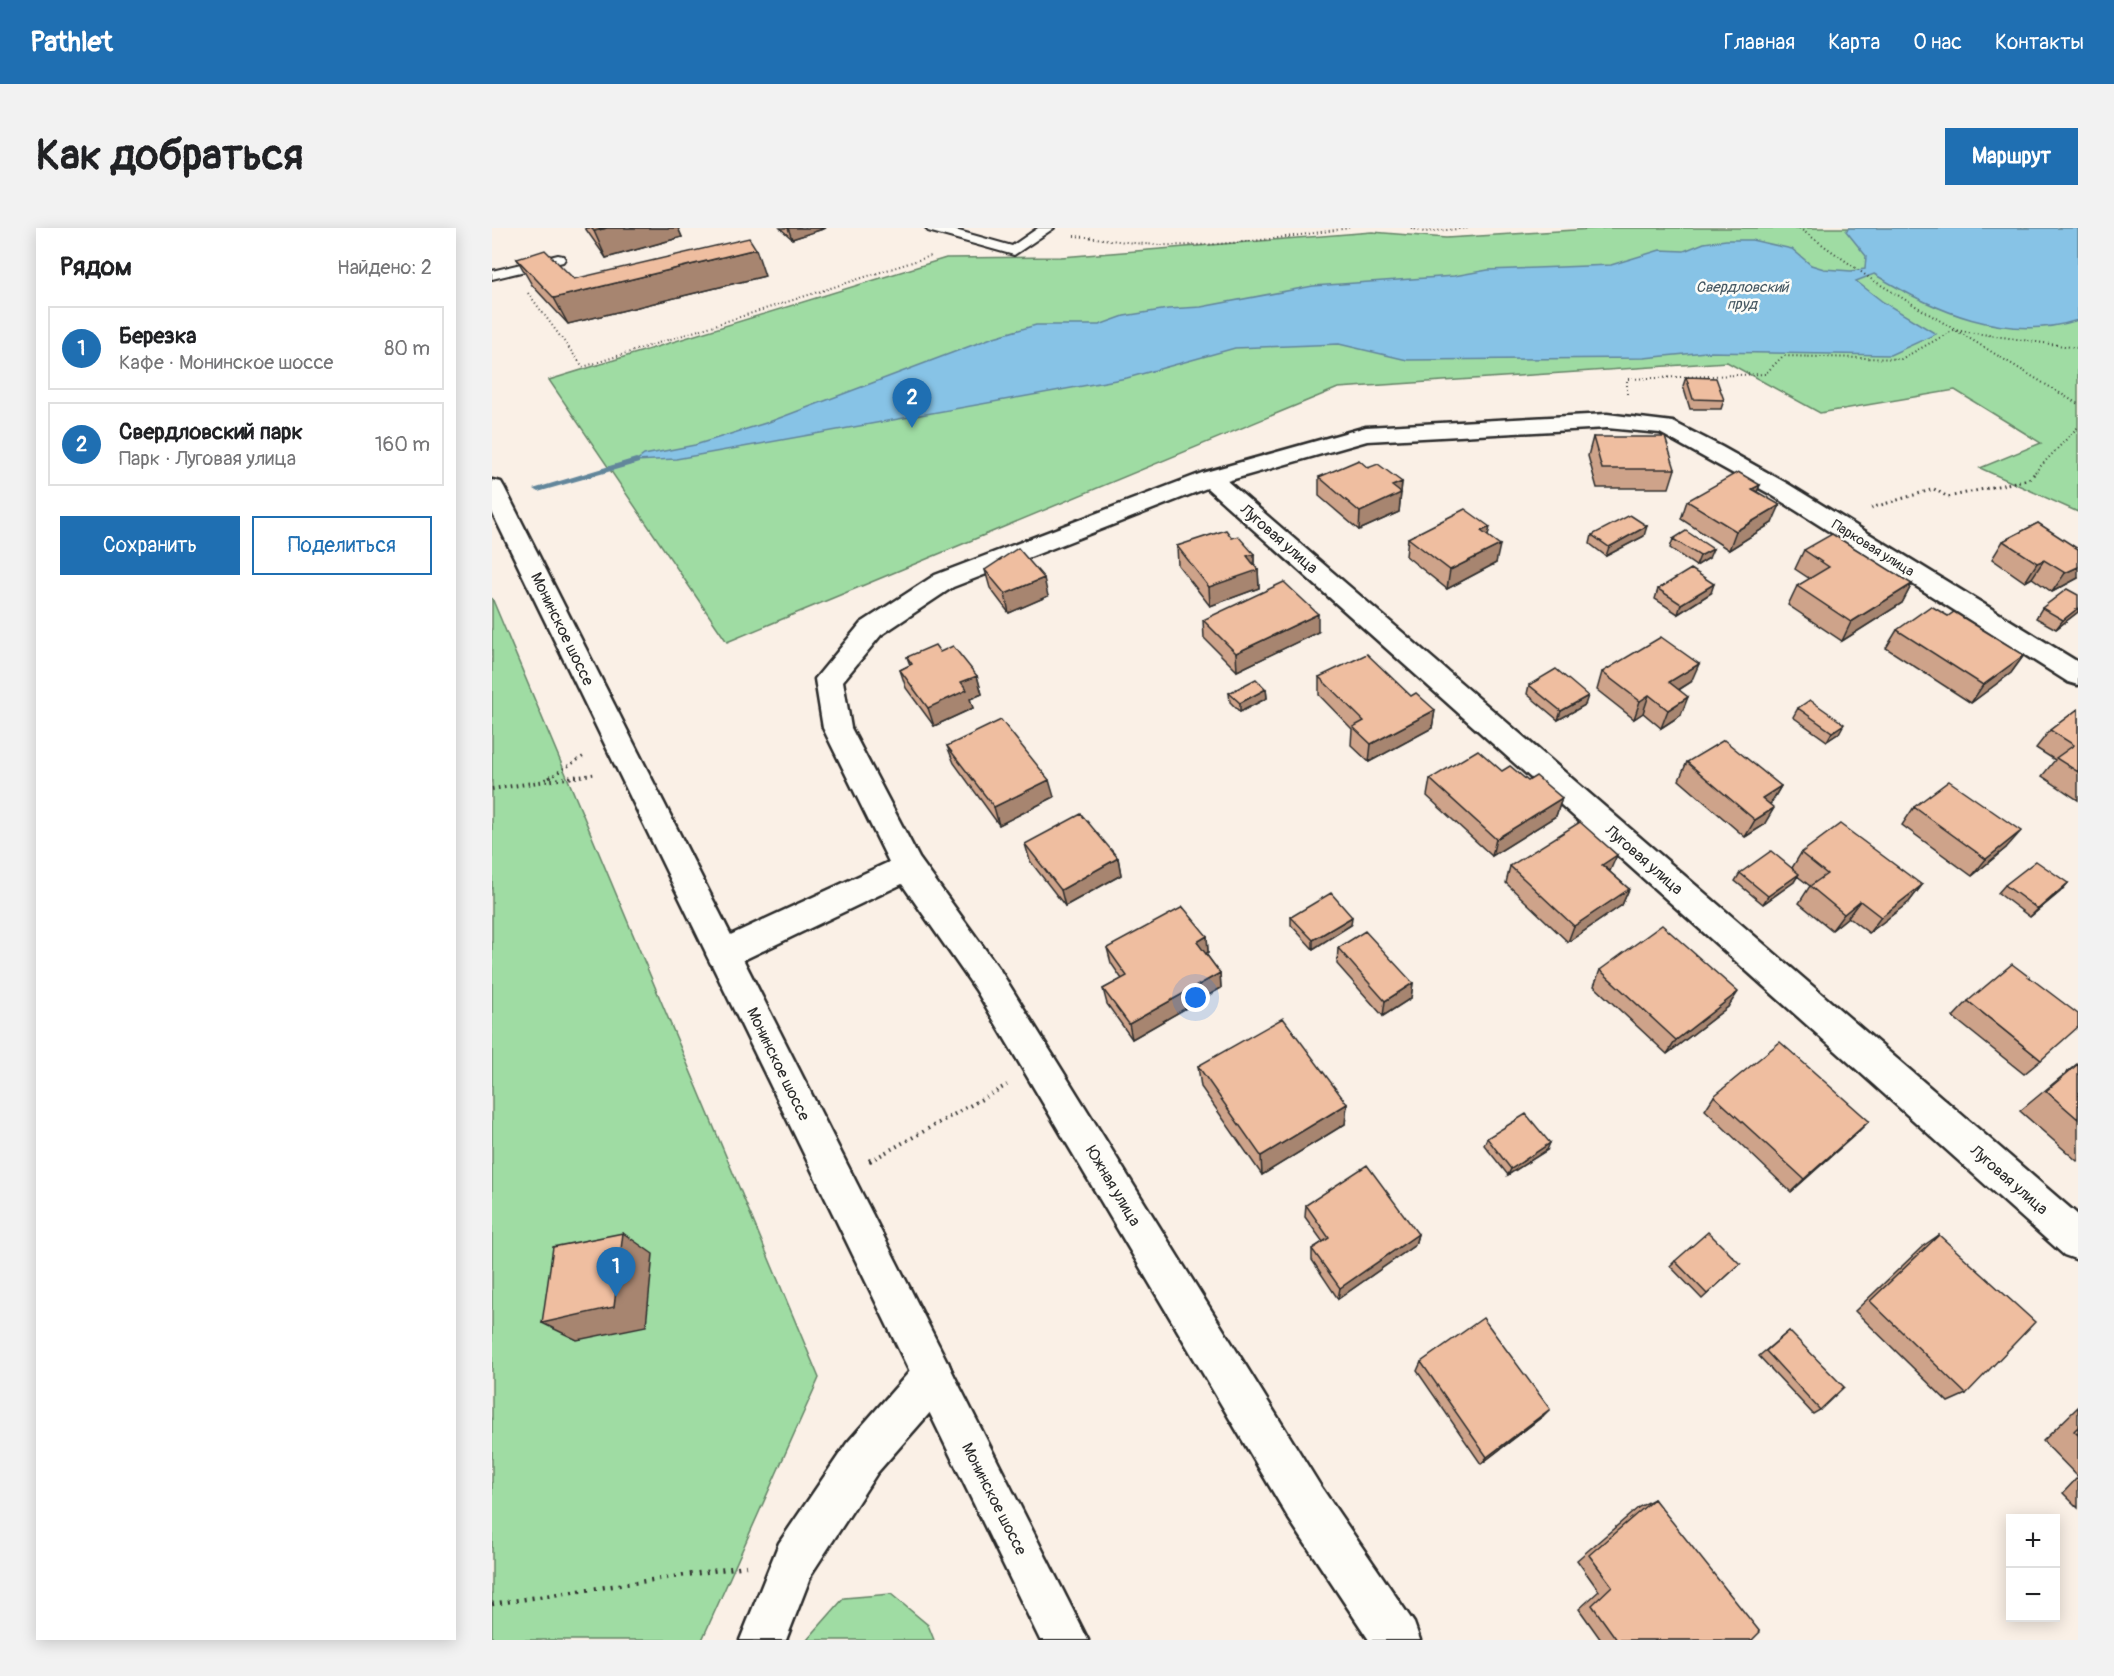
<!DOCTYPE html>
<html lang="ru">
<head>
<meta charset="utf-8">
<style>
	:root { --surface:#fff; --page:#f2f2f2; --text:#202124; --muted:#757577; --line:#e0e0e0; --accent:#1f6fb2 }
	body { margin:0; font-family:Pangolin,sans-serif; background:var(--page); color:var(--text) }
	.controls { position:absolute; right:18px; bottom:18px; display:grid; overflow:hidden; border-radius:0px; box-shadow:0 3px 15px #0003 }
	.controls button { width:54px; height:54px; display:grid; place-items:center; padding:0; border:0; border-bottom:2px solid var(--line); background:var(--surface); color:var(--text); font:30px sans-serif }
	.you { position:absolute; left:704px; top:770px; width:21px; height:21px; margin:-15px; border:4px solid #fff; border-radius:50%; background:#1a73e8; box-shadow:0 0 0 9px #1a73e833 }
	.badge { display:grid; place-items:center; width:39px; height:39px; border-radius:50%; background:var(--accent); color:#fff; font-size:20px; font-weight:700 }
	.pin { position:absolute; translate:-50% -50px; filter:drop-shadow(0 2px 3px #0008) }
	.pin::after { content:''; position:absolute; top:32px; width:21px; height:18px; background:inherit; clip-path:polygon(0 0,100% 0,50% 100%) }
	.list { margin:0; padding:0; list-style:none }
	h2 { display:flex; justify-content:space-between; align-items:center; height:78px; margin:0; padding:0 24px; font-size:26px }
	h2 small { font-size:20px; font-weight:400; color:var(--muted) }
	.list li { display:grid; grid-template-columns:39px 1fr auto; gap:18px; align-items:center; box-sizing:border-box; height:84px; margin:0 12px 12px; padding:0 12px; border:2px solid var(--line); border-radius:0px }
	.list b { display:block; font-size:22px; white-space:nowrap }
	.list p { margin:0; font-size:20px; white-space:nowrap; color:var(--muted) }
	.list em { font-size:20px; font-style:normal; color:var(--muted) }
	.actions { display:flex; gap:12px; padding:18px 24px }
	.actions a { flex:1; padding:14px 0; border:2px solid var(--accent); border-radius:0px; text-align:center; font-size:21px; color:var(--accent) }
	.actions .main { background:var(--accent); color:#fff }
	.map { position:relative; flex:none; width:1586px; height:1412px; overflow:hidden; border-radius:0px }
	header { display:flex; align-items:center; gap:36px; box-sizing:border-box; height:84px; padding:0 30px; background:var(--accent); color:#fff }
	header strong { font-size:28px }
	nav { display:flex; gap:33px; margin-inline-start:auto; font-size:21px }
	.intro { display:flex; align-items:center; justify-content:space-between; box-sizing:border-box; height:144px; padding:0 36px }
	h1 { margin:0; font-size:42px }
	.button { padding:15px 27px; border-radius:0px; background:var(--accent); color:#fff; font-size:21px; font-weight:700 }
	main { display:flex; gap:36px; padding:0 36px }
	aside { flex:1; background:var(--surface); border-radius:0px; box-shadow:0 3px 15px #0003 }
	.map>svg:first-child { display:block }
	.green { fill:#9fdca3; stroke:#658467; stroke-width:1.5 }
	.water { fill:#87c3e6; stroke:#62869b; stroke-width:1.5 }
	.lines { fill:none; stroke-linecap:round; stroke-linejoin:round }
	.stream { fill:#62869b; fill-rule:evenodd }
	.service-casing { stroke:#2b2b2b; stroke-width:4 }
	.minor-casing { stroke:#2b2b2b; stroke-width:5 }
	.tertiary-casing { stroke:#2b2b2b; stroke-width:5 }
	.secondary-casing { stroke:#2b2b2b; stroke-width:5 }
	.path-far3 { stroke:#2b2b2b; stroke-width:2; stroke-dasharray:1 3; stroke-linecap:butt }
	.path-far2 { stroke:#2b2b2b; stroke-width:3; stroke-dasharray:1.5 4; stroke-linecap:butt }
	.path-far1 { stroke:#2b2b2b; stroke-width:4; stroke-dasharray:1.5 4.5; stroke-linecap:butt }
	.path { stroke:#2b2b2b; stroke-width:4.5; stroke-dasharray:2 6; stroke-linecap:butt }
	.service { fill:#fdfcf7; fill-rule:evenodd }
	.minor { fill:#fdfcf7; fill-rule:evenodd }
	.tertiary { fill:#fdfcf7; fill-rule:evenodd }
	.secondary { fill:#fdfcf7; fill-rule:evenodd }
	.wall { fill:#cea38a; stroke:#2b2b2b; stroke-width:1.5 }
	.shaded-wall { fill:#a78570; stroke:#2b2b2b; stroke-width:1.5 }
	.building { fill:#efbea0; stroke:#2b2b2b; stroke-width:1.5 }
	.labels { text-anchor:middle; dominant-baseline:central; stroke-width:5; stroke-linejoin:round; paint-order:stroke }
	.far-street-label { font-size:14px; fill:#2b2b2b; stroke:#fdfcf7 }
	.far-water-label { font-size:15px; font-style:italic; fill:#475963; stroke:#fdfcf7 }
	.street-label { font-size:16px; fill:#2b2b2b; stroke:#fdfcf7 }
</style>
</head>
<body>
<header>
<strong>Pathlet</strong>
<nav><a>Главная</a><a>Карта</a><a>О нас</a><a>Контакты</a></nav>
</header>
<div class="intro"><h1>Как добраться</h1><a class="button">Маршрут</a></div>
<main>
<aside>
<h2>Рядом<small>Найдено: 2</small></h2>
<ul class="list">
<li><span class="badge">1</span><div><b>Березка</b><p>Кафе · Монинское шоссе</p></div><em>80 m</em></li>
<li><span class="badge">2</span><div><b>Свердловский парк</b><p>Парк · Луговая улица</p></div><em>160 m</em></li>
</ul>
<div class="actions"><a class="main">Сохранить</a><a>Поделиться</a></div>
</aside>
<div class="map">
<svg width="1586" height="1412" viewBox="0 0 1586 1412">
	<rect width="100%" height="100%" fill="#faf0e6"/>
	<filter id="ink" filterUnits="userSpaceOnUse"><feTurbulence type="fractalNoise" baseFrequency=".0167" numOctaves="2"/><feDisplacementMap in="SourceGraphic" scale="12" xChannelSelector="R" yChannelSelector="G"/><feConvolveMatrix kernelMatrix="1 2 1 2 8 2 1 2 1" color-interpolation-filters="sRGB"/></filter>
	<g filter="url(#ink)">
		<path class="green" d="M 1116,0 L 1586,0 L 1586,284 L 1488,240 L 1549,215 L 1463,162 L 1328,185 L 1235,134 L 846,160 L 235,414 L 57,152 L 454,30 L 569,29 L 880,4 L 954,10 Z
			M 0,370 L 327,1150 L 210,1412 L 0,1412 Z
			M 399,1366 L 436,1397 L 442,1412 L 315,1412 L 352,1370 Z"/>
		<path class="water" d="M 1357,0 L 1586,0 L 1586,92 C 1514,115 1442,83 1382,46 L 1364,53 L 1391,74 L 1444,106 L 1398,127 L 1214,124 L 1152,130 L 915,132 L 847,116 L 743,120 L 635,150 L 184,231 L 144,233 L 152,227 L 203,217 L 277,194 L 502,109 L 544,97 L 607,97 L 632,88 L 676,81 L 709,79 L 821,58 L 962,48 L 996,42 L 1119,37 L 1168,22 L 1192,23 L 1212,15 L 1234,12 L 1260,12 L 1300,21 L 1319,37 L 1332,41 L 1359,43 L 1373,41 L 1374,28 L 1354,3 Z"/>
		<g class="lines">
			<path class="stream" d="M 144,230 L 147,231 L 147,235 L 46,264 L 41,261 Z"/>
			<defs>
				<path id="service" d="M 434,0 L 456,0 L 520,18 L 546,0 L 562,0 L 522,27 L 436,3 Z
					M 66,27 L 71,28 L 73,31 L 71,34 L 0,51 L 0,43 Z"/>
				<path id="minor" d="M 1115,186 L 1181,194 L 1230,219 L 1296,256 L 1586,434 L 1586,457 L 1576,454 L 1278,266 L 1168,205 L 1115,200 L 875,213 L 735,253 L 1586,987 L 1586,1032 L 1572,1027 L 715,260 L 461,359 L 389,407 L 351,453 L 359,500 L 427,630 L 508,742 L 829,1259 L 922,1395 L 928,1412 L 877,1412 L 797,1291 L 484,762 L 410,656 L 243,736 L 231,740 L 219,736 L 214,726 L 219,716 L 397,634 L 331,500 L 323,451 L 369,395 L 443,347 L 710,245 L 874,199 Z"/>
				<path id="tertiary" d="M 441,1128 L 456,1134 L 462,1149 L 456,1164 L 385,1245 L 320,1345 L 294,1412 L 248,1412 L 287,1315 L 355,1215 L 426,1134 Z"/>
				<path id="secondary" d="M 0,252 L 9,254 L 12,259 L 596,1412 L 548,1412 L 0,284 Z"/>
			</defs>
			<use href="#service" class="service-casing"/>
			<use href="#minor" class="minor-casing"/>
			<use href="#tertiary" class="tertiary-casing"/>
			<use href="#secondary" class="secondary-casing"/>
			<path class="path-far3" d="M 919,0 L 932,4 L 978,0
				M 1307,0 L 1379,51 L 1586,176
				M 582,8 C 611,10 640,16 669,17 C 732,19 795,9 857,0
				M 36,65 L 91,139 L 439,28
				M 1135,166 L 1135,151 L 1273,146 L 1291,128 L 1409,131 L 1462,102 L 1586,120
				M 1543,244 L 1586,199"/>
			<path class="path-far2" d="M 1379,280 L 1442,261 L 1456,269 L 1537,251 L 1545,243
				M 57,550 L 92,528
				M 78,550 L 103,546"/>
			<path class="path-far1" d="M 53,552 L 59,548
				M 0,561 L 88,548
				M 378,933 L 515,857"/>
			<path class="path" d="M 377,933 L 381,931
				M 0,1376 L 254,1338"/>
			<use href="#service" class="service"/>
			<use href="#minor" class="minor"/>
			<use href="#tertiary" class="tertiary"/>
			<use href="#secondary" class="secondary"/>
		</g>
		<path class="wall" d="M 93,0 L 186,0 L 190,9 L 114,30 Z
			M 288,0 L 334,0 L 300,11 Z
			M 25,31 L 82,51 L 273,48 L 76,96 L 40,57 Z
			M 1194,149 L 1232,172 L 1229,181 L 1198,181 L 1191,158 Z
			M 1101,209 L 1183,241 L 1177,260 L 1105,260 L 1096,228 Z
			M 876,240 L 910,254 L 907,284 L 867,302 L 827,268 L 827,249 Z
			M 1268,257 L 1265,264 L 1280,295 L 1237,322 L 1189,291 L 1195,273 Z
			M 1546,295 L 1586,350 L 1560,364 L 1540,350 L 1533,354 L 1500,331 L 1511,313 Z
			M 1100,307 L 1152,308 L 1114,328 L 1098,316 Z
			M 996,308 L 1004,335 L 955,361 L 914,328 L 916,310 Z
			M 740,310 L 762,326 L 762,337 L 766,342 L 767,360 L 718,378 L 686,337 L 685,318 Z
			M 1181,311 L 1217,330 L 1204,338 L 1178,320 Z
			M 1312,322 L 1420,356 L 1410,375 L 1350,413 L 1296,377 L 1305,358 L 1318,351 L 1303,341 Z
			M 493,342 L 556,368 L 517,385 L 498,360 Z
			M 1166,361 L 1219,365 L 1186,386 L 1163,371 Z
			M 1550,380 L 1586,384 L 1564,401 L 1544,390 Z
			M 1456,388 L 1532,427 L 1519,445 L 1479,475 L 1394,420 L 1405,402 Z
			M 711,392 L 826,404 L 745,443 L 712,410 Z
			M 448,424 L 485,448 L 490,466 L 478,471 L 481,480 L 442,498 L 414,460 L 408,442 L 418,437 L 415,429 Z
			M 1110,444 L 1199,454 L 1187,462 L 1189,487 L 1169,500 L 1151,485 L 1142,491 L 1105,462 Z
			M 827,449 L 919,468 L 943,482 L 940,500 L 877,534 L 859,517 L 860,501 L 827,467 Z
			M 1037,457 L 1093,477 L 1066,492 L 1035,466 Z
			M 774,461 L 775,470 L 748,484 L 738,474 L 737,465 Z
			M 1306,480 L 1347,505 L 1335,513 L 1301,489 Z
			M 1586,481 L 1586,572 L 1550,548 L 1563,532 L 1544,520 L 1558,502 Z
			M 455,518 L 562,569 L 507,597 L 462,535 Z
			M 1195,534 L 1289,558 L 1279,575 L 1278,576 L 1272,597 L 1253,609 L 1187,552 Z
			M 1010,543 L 1070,570 L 1064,588 L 1000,628 L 935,568 L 938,551 Z
			M 1422,579 L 1514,620 L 1480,648 L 1410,597 Z
			M 533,616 L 626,630 L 629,647 L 573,678 L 538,633 Z
			M 1309,625 L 1430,657 L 1417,674 L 1377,705 L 1356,689 L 1340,702 L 1307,675 L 1318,658 L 1305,648 L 1302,654 L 1271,676 L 1243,653 L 1248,645 L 1300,640 Z
			M 1018,638 L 1118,644 L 1137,661 L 1130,677 L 1076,714 L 1014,655 Z
			M 1576,655 L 1568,664 L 1538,689 L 1506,665 L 1513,657 Z
			M 799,689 L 859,697 L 821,721 L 799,697 Z
			M 715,708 L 716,724 L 714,726 L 728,745 L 729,760 L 640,811 L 615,776 L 611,761 L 630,751 L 619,735 L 615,720 Z
			M 846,720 L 921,755 L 919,770 L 891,788 L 845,736 Z
			M 1108,742 L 1236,779 L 1175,826 L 1102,758 Z
			M 1476,773 L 1549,832 L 1532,846 L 1461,789 Z
			M 1586,835 L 1586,932 L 1585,933 L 1528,883 Z
			M 706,838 L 855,876 L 853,896 L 770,947 L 709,859 Z
			M 1222,868 L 1377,893 L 1299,964 L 1213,882 Z
			M 995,910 L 1055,922 L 1016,947 L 992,917 Z
			M 814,977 L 926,1006 L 923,1017 L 846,1071 L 820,1032 L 820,1021 L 831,1014 L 813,989 Z
			M 1447,1007 L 1474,1166 L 1456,1174 L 1363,1083 L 1431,1018 Z
			M 1183,1033 L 1248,1036 L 1210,1071 L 1178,1038 Z
			M 1297,1103 L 1328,1182 L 1321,1186 L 1267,1128 Z
			M 929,1134 L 1051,1188 L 989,1236 L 925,1143 Z
			M 1586,1179 L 1586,1249 L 1551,1213 Z
			M 1586,1249 L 1586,1280 L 1571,1265 Z
			M 1162,1271 L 1260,1412 L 1109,1412 L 1087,1381 L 1107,1363 L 1085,1332 L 1147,1279 Z"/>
		<path class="shaded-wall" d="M 115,0 L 186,0 L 190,9 L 114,30 L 102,3 Z
			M 296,0 L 334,0 L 300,11 Z
			M 264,21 L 273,48 L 76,96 L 62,70 Z
			M 910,254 L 907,284 L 867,302 L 868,284 L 900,258 Z
			M 1268,257 L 1260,275 L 1260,261 Z
			M 1288,277 L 1280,295 L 1237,322 L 1244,303 Z
			M 1155,298 L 1152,308 L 1114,328 L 1117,319 Z
			M 998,299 L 994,317 L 989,303 Z
			M 1008,317 L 1004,335 L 955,361 L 958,342 Z
			M 1221,321 L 1217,330 L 1204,338 L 1208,328 Z
			M 762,326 L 762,343 L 766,342 L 767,360 L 718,378 L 717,359 L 755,328 Z
			M 1552,332 L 1540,350 L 1533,354 L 1545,335 Z
			M 1586,339 L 1586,350 L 1560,364 L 1573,345 Z
			M 552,350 L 556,368 L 517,385 L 513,366 Z
			M 1222,356 L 1219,365 L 1186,386 L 1189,376 Z
			M 1420,356 L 1410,375 L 1350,413 L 1359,394 Z
			M 1586,380 L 1586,384 L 1564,401 L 1571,392 Z
			M 826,386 L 826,404 L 745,443 L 744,425 Z
			M 1532,427 L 1519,445 L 1479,475 L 1491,457 Z
			M 1207,436 L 1199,454 L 1170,472 L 1177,454 Z
			M 485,448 L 490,466 L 478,471 L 481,480 L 442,498 L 436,480 L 469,454 Z
			M 774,461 L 775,470 L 748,484 L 748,475 Z
			M 1157,467 L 1151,485 L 1142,491 L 1148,473 Z
			M 1096,468 L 1093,477 L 1066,492 L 1069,483 Z
			M 1196,469 L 1189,487 L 1169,500 L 1176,482 Z
			M 943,482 L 940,500 L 877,534 L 879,516 Z
			M 1352,496 L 1347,505 L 1335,513 L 1340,504 Z
			M 557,552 L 562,569 L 507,597 L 502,579 Z
			M 1289,558 L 1279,575 L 1261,587 L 1270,570 Z
			M 1070,570 L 1064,588 L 1000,628 L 1004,611 Z
			M 1282,580 L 1272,597 L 1253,609 L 1263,592 Z
			M 1529,603 L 1514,620 L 1480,648 L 1494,631 Z
			M 1125,627 L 1118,643 L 1110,637 Z
			M 626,630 L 629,647 L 573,678 L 569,662 Z
			M 1307,646 L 1302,654 L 1271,676 L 1276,668 Z
			M 1576,655 L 1568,664 L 1538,689 L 1546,681 Z
			M 1430,657 L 1417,674 L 1377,705 L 1389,689 Z
			M 1137,661 L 1130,677 L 1076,714 L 1082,698 Z
			M 1368,673 L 1356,689 L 1340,702 L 1352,686 Z
			M 860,689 L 859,697 L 821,721 L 821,712 Z
			M 715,708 L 716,724 L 707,730 L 705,714 Z
			M 728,745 L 729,760 L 640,811 L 637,796 Z
			M 921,755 L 919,770 L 891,788 L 893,773 Z
			M 1246,764 L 1236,779 L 1175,826 L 1184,812 Z
			M 855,876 L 853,896 L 770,947 L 769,928 Z
			M 1377,893 L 1363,907 L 1299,964 L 1312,951 Z
			M 1058,915 L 1055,922 L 1016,947 L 1019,941 Z
			M 131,1005 L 161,1026 L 154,1098 L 85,1112 L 50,1095 Z
			M 926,1006 L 923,1017 L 846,1071 L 848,1060 Z
			M 1058,1181 L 1051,1188 L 989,1236 L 995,1229 Z"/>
		<path class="building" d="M 99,0 L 115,0 L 102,3 Z
			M 257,10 L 264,21 L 62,70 L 25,31 L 53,22 L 82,51 Z
			M 1194,149 L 1224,150 L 1232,172 L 1201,171 Z
			M 1101,209 L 1173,209 L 1183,241 L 1110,241 Z
			M 867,232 L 876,240 L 886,236 L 910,254 L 900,258 L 909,265 L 868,284 L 827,249 Z
			M 1246,244 L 1268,257 L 1260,261 L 1288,277 L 1244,303 L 1195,273 Z
			M 973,281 L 998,299 L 989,303 L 1008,317 L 958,342 L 916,310 Z
			M 1138,287 L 1155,298 L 1117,319 L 1100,307 Z
			M 1546,295 L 1586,321 L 1586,339 L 1573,345 L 1552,332 L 1545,335 L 1511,313 Z
			M 734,302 L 740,310 L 746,308 L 762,326 L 755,328 L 766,342 L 717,359 L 685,318 Z
			M 1194,303 L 1221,321 L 1208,328 L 1181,311 Z
			M 1340,306 L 1420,356 L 1359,394 L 1305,358 L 1337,339 L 1312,322 Z
			M 526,320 L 552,350 L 513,366 L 493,342 Z
			M 1199,341 L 1222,356 L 1189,376 L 1166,361 Z
			M 792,354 L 826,386 L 744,425 L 711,392 Z
			M 1575,361 L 1586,367 L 1586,380 L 1571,392 L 1550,380 Z
			M 1439,378 L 1456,388 L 1462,384 L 1532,427 L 1491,457 L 1405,402 Z
			M 1169,409 L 1207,436 L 1177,454 L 1196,469 L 1176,482 L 1157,467 L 1148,473 L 1110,444 Z
			M 443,417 L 448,424 L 461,418 L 485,448 L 469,454 L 475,462 L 436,480 L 408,442 L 420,436 L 415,429 Z
			M 875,426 L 919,468 L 924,465 L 943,482 L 879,516 L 861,499 L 872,493 L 827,449 Z
			M 1064,441 L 1096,468 L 1069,483 L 1037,457 Z
			M 764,451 L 774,461 L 748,475 L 737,465 Z
			M 1318,472 L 1352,496 L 1340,504 L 1306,480 Z
			M 1586,481 L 1586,544 L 1564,530 L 1582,517 L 1558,502 Z
			M 509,492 L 557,552 L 502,579 L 455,518 Z
			M 1232,512 L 1289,558 L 1270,570 L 1282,580 L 1263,592 L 1195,534 Z
			M 986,522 L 1010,543 L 1018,538 L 1036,553 L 1044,548 L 1070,570 L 1004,611 L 938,551 Z
			M 1457,553 L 1529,603 L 1494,631 L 1422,579 Z
			M 589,586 L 626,630 L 569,662 L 533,616 Z
			M 1088,594 L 1125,627 L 1110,637 L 1137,661 L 1082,698 L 1018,638 Z
			M 1348,596 L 1430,657 L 1389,689 L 1368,673 L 1352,686 L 1318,658 L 1335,646 L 1309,625 Z
			M 1279,623 L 1307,646 L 1276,668 L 1248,645 Z
			M 1544,633 L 1576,655 L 1546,681 L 1513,657 Z
			M 839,665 L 860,689 L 821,712 L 799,689 Z
			M 691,679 L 715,708 L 705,714 L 728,745 L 637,796 L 611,761 L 635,748 L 615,720 Z
			M 1170,697 L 1246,764 L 1184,812 L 1108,742 Z
			M 873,703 L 921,755 L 893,773 L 846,720 Z
			M 1520,736 L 1586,786 L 1586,799 L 1549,832 L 1476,773 Z
			M 791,790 L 855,876 L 769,928 L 706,838 Z
			M 1288,814 L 1377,893 L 1312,951 L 1222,868 Z
			M 1586,836 L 1586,891 L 1554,863 Z
			M 1034,886 L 1058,915 L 1019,941 L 995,910 Z
			M 875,937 L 926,1006 L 848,1060 L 820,1021 L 837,1010 L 814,977 Z
			M 1216,1004 L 1248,1036 L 1215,1066 L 1183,1033 Z
			M 131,1005 L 122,1079 L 50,1095 L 61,1019 Z
			M 1447,1007 L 1543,1094 L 1474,1166 L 1378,1073 Z
			M 991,1090 L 1058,1181 L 995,1229 L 929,1134 Z
			M 1297,1103 L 1352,1159 L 1328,1182 L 1274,1123 Z
			M 1586,1199 L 1586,1207 L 1582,1203 Z
			M 1162,1271 L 1268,1404 L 1260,1412 L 1125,1412 L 1100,1377 L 1120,1358 L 1097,1327 Z"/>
	</g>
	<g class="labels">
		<g class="far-street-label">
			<text transform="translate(1381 320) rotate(32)">Парковая улица</text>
		</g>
		<g class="far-water-label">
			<text x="1250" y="59">Свердловский<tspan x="1250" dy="17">пруд</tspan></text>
		</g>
		<g class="street-label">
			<text transform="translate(787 311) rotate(41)">Луговая улица</text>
			<text transform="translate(70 401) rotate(64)">Монинское шоссе</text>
			<text transform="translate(1152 632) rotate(41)">Луговая улица</text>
			<text transform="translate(286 836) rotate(64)">Монинское шоссе</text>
			<text transform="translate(1517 952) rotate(41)">Луговая улица</text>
			<text transform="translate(621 958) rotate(59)">Южная улица</text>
			<text transform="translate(502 1271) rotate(63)">Монинское шоссе</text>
		</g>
	</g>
</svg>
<div class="controls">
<button>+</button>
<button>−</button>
</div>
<div class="you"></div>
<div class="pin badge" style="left:124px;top:1069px">1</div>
<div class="pin badge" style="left:420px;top:200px">2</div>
</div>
</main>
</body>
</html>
